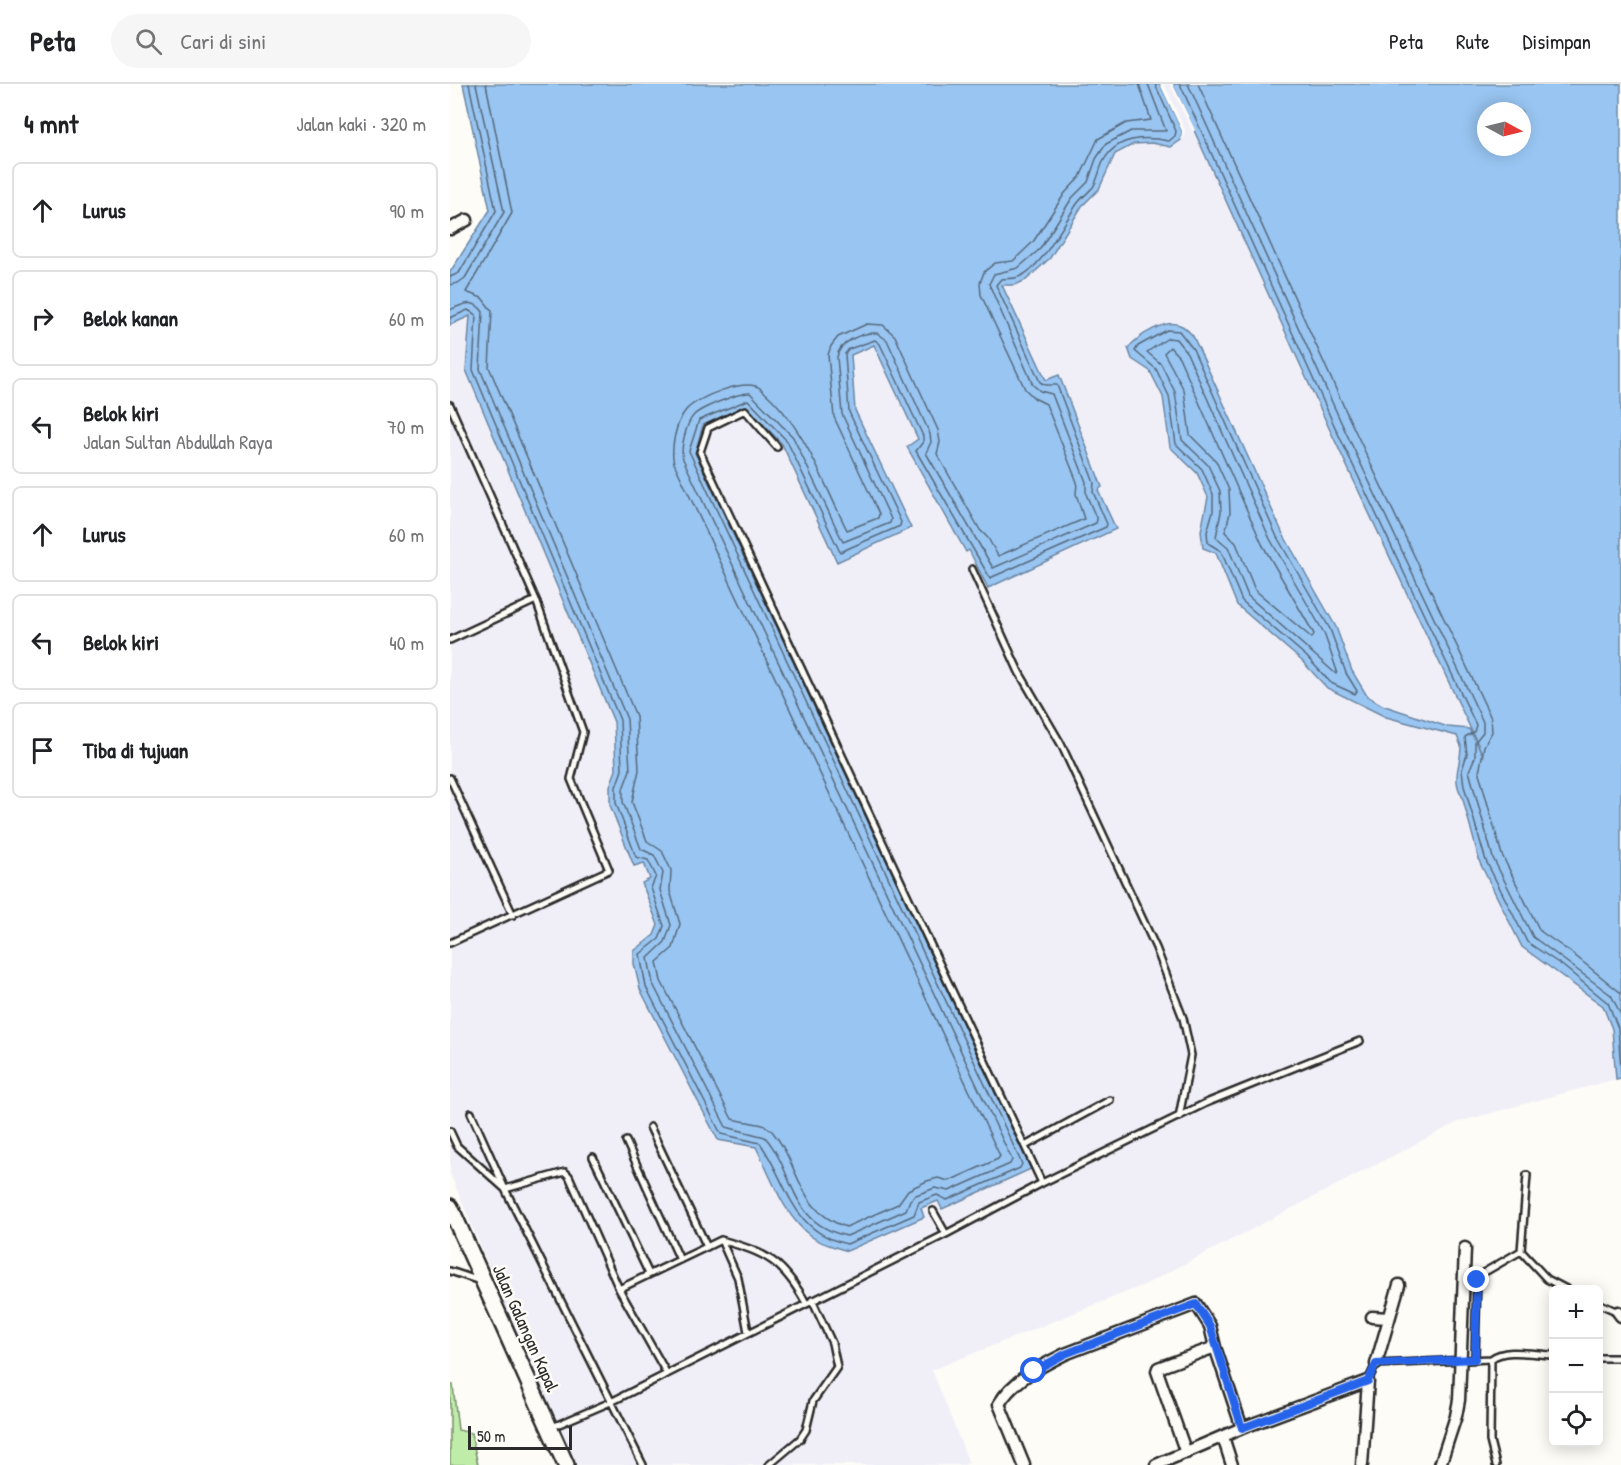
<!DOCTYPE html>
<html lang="id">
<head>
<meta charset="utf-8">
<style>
	:root { --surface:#fff; --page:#f6f6f6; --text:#202124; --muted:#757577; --line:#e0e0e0 }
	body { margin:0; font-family:"Patrick Hand",sans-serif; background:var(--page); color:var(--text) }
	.controls { position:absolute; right:18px; bottom:18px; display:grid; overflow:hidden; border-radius:9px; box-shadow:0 3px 15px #0003 }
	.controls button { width:54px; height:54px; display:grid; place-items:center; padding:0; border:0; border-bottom:2px solid var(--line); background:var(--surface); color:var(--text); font:30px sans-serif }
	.compass { position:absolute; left:1027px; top:18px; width:54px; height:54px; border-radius:50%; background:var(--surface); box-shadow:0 3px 15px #0003; rotate:97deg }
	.scale { position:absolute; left:18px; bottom:15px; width:104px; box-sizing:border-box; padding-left:6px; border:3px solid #2b2b2b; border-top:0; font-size:16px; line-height:21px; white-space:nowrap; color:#2b2b2b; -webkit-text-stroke:4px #fdfcf7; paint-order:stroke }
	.stop { position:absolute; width:18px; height:18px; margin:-14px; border:4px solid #2563eb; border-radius:50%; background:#fff }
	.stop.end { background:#2563eb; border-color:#fff; box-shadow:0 2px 6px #0008 }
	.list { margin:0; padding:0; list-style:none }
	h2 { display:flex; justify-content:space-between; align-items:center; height:78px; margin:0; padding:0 24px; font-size:26px }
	h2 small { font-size:20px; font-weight:400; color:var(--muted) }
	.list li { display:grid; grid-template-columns:39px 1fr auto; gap:18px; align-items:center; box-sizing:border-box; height:96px; margin:0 12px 12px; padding:0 12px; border:2px solid var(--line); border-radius:9px }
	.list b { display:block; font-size:22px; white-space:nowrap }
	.list p { margin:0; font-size:20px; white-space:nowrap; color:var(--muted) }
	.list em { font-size:20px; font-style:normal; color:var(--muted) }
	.icon { flex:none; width:33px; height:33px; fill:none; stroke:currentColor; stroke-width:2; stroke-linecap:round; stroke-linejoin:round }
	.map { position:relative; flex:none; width:1171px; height:1381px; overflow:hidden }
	header { display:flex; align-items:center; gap:36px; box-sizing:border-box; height:84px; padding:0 30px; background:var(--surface); border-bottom:2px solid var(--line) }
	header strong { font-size:28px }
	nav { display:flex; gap:33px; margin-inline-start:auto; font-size:21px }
	.search { width:420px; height:54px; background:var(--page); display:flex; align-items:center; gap:15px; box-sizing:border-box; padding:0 21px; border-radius:33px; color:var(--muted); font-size:22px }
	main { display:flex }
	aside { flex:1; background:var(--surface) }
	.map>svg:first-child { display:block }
	.built { fill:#f0eff8 }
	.green { fill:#bfeca9; stroke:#758c6a; stroke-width:1.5 }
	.water { fill:#98c5f2; stroke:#6c87a2; stroke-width:1.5; fill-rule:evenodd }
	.pier { fill:#fdfcf7 }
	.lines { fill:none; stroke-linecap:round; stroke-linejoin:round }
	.shore { stroke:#57697b; stroke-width:1.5 }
	.service-casing { stroke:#2b2b2b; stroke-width:10 }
	.minor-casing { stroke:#2b2b2b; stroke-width:15 }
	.secondary-casing { stroke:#2b2b2b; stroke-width:20 }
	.service { stroke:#fdfcf7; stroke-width:5 }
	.minor { stroke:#fdfcf7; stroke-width:10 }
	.secondary { stroke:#fdfcf7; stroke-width:15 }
	.route { stroke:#2563eb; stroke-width:8 }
	.labels { text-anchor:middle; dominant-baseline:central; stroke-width:5; stroke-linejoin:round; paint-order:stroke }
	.street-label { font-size:18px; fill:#2b2b2b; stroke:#fdfcf7 }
</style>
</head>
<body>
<header>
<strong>Peta</strong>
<div class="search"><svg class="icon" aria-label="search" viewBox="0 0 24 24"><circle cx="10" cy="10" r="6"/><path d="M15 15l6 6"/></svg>Cari di sini</div>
<nav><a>Peta</a><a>Rute</a><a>Disimpan</a></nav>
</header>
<main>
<aside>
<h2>4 mnt<small>Jalan kaki · 320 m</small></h2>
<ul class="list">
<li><svg class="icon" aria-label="ahead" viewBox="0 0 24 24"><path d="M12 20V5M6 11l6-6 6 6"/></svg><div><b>Lurus</b></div><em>90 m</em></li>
<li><svg class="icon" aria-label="right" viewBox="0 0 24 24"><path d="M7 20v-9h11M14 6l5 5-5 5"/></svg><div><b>Belok kanan</b></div><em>60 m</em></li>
<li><svg class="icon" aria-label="left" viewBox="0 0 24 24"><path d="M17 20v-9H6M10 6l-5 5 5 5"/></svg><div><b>Belok kiri</b><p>Jalan Sultan Abdullah Raya</p></div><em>70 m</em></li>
<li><svg class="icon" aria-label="ahead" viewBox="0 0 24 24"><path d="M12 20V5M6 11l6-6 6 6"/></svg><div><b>Lurus</b></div><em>60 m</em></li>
<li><svg class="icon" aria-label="left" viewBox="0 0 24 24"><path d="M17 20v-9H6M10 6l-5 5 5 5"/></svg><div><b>Belok kiri</b></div><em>40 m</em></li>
<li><svg class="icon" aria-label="arrive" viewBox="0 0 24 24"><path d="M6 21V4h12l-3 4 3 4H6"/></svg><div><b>Tiba di tujuan</b></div></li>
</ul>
</aside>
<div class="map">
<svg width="1171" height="1381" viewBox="0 0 1171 1381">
	<rect width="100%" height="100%" fill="#fdfcf7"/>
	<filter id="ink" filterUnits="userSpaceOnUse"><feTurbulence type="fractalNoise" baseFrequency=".0167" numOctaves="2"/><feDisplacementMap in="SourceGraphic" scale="12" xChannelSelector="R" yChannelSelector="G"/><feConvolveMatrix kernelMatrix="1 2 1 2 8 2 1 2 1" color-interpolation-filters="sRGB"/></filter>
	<g filter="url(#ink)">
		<path class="built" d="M 710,0 L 723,0 L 879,344 L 1034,673 L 1012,712 L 1030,779 L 1072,863 L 1153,922 L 1162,945 L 1166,995 L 1008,1038 L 694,1201 L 482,1286 L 519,1379 L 514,1381 L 121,1381 L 0,1089 L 0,241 L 20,231 L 16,287 L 164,638 L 166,686 L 160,702 L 184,782 L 194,779 L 200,795 L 193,799 L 208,841 L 204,851 L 190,861 L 306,1063 L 333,1118 L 474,1133 L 470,1124 L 488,1116 L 491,1125 L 581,1085 L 244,369 L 253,341 L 296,322 L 332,360 L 387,477 L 460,444 L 405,326 L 401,271 L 424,261 L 468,356 L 457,363 L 516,467 L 666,445 L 648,405 L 652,403 L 609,291 L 596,296 L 551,201 L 565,201 L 612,158 L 632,122 L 649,105 L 665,70 L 684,60 L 702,59 L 721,63 L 732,47 Z"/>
		<path class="green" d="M 0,1301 L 3,1301 L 8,1346 L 21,1349 L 28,1381 L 0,1381 Z"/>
		<path class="water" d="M 13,0 L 710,0 L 732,47 L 731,56 L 721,63 L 702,59 L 684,60 L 665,70 L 649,105 L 632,122 L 600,174 L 576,196 L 565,201 L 552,201 L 596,296 L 609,291 L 652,403 L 648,406 L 666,445 L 538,504 L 519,466 L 516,468 L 457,363 L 468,355 L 424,261 L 401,271 L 405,326 L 461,444 L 387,478 L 332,360 L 296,322 L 253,341 L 245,369 L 581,1085 L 492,1125 L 488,1117 L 471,1124 L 474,1133 L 397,1167 C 386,1163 371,1160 362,1153 C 334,1133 321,1093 306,1063 L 268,1056 L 190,905 L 184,880 L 184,867 L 204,851 L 208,841 L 192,799 L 200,795 L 194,779 L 184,782 L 160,721 L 160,702 L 166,686 L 164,638 L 16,286 L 20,232 L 0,241 L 0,188 L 40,126 Z
			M 723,0 L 1171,0 L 1171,994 L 1166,995 L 1162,945 L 1153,922 L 1072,863 L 1030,779 L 1012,712 C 1001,694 1011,681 1011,662 L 1007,652 L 936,633 L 877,604 L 852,577 L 787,521 L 766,469 L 753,464 L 751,447 L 758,413 L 747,389 L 720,363 L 713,313 L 700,287 L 682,275 L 678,264 C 688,252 717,233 732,242 C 736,244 740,249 743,252 L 833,450 L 886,543 L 902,587 L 917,612 L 932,621 L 998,643 L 1019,645 L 1034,673 L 879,344 ZM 1036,27 L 1072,27 L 1072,63 L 1036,63 Z"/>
		<path class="pier" d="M 710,0 L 714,0 L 735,46 L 734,53 L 731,56 L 732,47 Z
			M 720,0 L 723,0 L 745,46 L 743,48 Z"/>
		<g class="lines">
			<path class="shore" d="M 36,0 L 62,129 L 16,208 L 32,214 L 42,227 L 39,283 L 186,632 L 189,686 L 182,718 L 197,757 L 212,767 L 221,786 L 220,807 L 230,840 L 223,864 L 207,878 L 211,897 L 282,1035 L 313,1041 L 322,1047 C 351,1082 346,1126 396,1143 L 448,1120 L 458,1106 L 477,1097 L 488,1094 L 499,1097 L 548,1075 L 550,1072 L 224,379 C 220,365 226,338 236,326 C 247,313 297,293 311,305 C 355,342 372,396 397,446 L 428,434 L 429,430 L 384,333 L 378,271 L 381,262 L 388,253 L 417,240 L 433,241 L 445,252 L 488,346 L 490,358 L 487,370 L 530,446 L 538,454 L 548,472 L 634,435 L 626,410 L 627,398 L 596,320 L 584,314 L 575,305 L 531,211 L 530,199 L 534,188 L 545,179 L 563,177 L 583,158 L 615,109 L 630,93 L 648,55 L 676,39 L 701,36 L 689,0
				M 730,0 L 884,341 L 1026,641 L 1024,648 L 1015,653 L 1017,670 L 1012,686 L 1014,702 L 1036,777 L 1077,858 L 1113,882 L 1158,919 L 1168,944 L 1171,986
				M 738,0 L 891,338 L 1033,638 L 1033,648 L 1025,658 L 1025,673 L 1019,687 L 1043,774 L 1083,853 L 1161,911 L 1171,931
				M 748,0 L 899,334 L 1041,634 L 1042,648 L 1034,662 L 1029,689 L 1052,771 L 1090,847 L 1123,870 L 1171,909
				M 0,193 L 9,189 L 46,127 L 19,0
				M 0,201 L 8,199 L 15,194 L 54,128 L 26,0
				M 0,226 C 13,220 24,214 33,228 L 30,285 L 177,635 L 180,686 L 173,705 L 173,718 L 191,765 L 204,771 L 213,789 L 210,806 L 221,841 L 215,858 L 198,874 L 203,900 L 276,1043 L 315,1053 C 346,1089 338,1139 397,1152 L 456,1126 L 460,1116 L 466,1111 L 485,1104 L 499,1107 L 560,1080 L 562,1076 L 233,375 C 230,365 236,339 244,331 C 251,324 290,308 300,309 L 343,353 L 393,458 L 440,439 L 441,435 L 392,330 L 387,273 C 389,258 412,248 427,249 L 437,256 L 480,350 L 481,358 L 476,369 L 543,484 L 646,439 L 647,436 L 636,410 L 636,398 L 602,310 L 590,307 L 583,301 L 539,200 L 544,190 L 568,184 L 590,165 L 622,114 L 638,98 L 646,75 L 656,60 L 681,47 L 716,47 L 698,0
				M 0,234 L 18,226 L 26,231 L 23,286 L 170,636 L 172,686 L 166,703 L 166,719 L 186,773 L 198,776 L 206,792 L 201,804 L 214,842 L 209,855 L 190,870 L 196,903 L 271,1050 L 310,1059 C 339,1100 340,1147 397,1160 L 464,1131 L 469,1118 L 487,1111 L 497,1116 L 570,1084 L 572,1080 L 239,367 L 249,336 L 298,316 L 337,357 L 390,468 L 450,442 L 451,438 L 399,328 L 395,270 L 399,265 L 425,256 L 430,260 L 473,352 L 473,358 L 466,367 L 540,494 L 656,443 L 657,440 L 643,408 L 644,399 L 607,301 L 595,301 L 590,298 L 546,201 L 551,195 C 556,194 560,195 565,194 C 590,189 613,140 627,120 C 631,114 638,109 643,103 C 648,96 649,86 653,78 C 666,52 694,52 719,57 L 725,52 L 726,47 L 705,0
				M 717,246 L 729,247 L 743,265 L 827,453 L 880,545 L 896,589 L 907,607 L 905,610 L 881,599 L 856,572 L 792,517 L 771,467 L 758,459 L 757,448 L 763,427 L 763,410 L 752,385 L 726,360 L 719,312 L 706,285 L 685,267 L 688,262 Z
				M 718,254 L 726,255 L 737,269 L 820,455 L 874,549 L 887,587 L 886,590 L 798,512 L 778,463 L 766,453 L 771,428 L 770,407 L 758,381 L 732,356 L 725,308 L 711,280 L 697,268 Z
				M 720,263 L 729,273 L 812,460 L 864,550 L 862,554 L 805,506 L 786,459 L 775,448 L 780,429 L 779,406 L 766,377 L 740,351 L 734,306 L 714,269 Z"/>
			<defs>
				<path id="service" d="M 0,321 L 86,516 L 133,648 L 121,695 L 159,786 L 0,859
					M 327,363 L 295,326 L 258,344 L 250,368 L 592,1099
					M 522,485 L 569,588 L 611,660 L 706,864 L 733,934 L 741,971 L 729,1033
					M 0,556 L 86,516
					M 0,694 L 63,831
					M 21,1029 L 55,1105 L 115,1088 L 119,1092 L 169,1205 L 217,1290
					M 200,1043 L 257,1163
					M 0,1047 L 7,1062 L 55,1105 L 193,1381
					M 176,1057 L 230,1176
					M 575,1062 L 660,1016
					M 143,1073 L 199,1190
					M 483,1127 L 496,1150
					M 271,1156 L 288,1194 L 298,1248
					M 1071,1167 L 1097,1195 L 1118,1206
					M 0,1187 L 30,1197
					M 169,1205 L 271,1156 C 317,1169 333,1177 356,1219
					M 1148,1219 L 1168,1228
					M 1148,1274 L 1171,1274
					M 1025,1275 L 1027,1196 L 1033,1189 L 1071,1167 L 1077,1091
					M 1041,1275 C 1056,1263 1085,1271 1104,1271
					M 918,1297 L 926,1280 L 1041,1275 L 1040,1357 L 1046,1381
					M 100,1344 L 163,1317 L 496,1150 L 592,1099 L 756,1019 L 910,957
					M 319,1381 L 350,1355 L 356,1346 L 363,1317 L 387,1283 L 382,1259 L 362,1216"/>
				<path id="minor" d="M 0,145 L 17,136
					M 1168,1228 L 1171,1232
					M 922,1233 L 939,1234
					M 765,1263 L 792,1344
					M 926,1280 L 949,1201
					M 773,1353 L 782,1381
					M 574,1381 L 549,1320 C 563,1296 591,1282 615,1270 L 746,1220 L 760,1242 L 765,1263 L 708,1284 L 707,1287 L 736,1369
					M 706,1381 L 792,1344 L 918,1297 L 912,1381
					M 990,1381 L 1006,1332 L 1009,1316 L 1015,1164"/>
				<path id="secondary" d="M 0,1123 L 116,1381"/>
			</defs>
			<use href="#service" class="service-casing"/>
			<use href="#minor" class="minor-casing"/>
			<use href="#secondary" class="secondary-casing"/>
			<use href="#service" class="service"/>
			<use href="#minor" class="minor"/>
			<use href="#secondary" class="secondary"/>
		</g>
	</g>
	<g class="lines" filter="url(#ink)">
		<path class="route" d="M 584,1287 L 615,1270 L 746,1220 L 760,1242 L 792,1344 L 918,1297 L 926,1280 L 1025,1275 L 1027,1196"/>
	</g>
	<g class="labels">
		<g class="street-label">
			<text transform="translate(76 1244) rotate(66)">Jalan Galangan Kapal</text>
		</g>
	</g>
</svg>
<div class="controls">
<button>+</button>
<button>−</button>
<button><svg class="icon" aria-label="locate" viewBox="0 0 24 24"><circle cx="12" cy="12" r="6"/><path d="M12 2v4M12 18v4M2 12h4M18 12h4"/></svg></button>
</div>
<svg class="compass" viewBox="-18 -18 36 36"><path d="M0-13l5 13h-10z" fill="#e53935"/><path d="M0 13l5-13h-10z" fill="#757577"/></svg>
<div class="scale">50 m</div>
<div class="stop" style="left:584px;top:1287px"></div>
<div class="stop end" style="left:1027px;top:1196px"></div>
</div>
</main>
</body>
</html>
